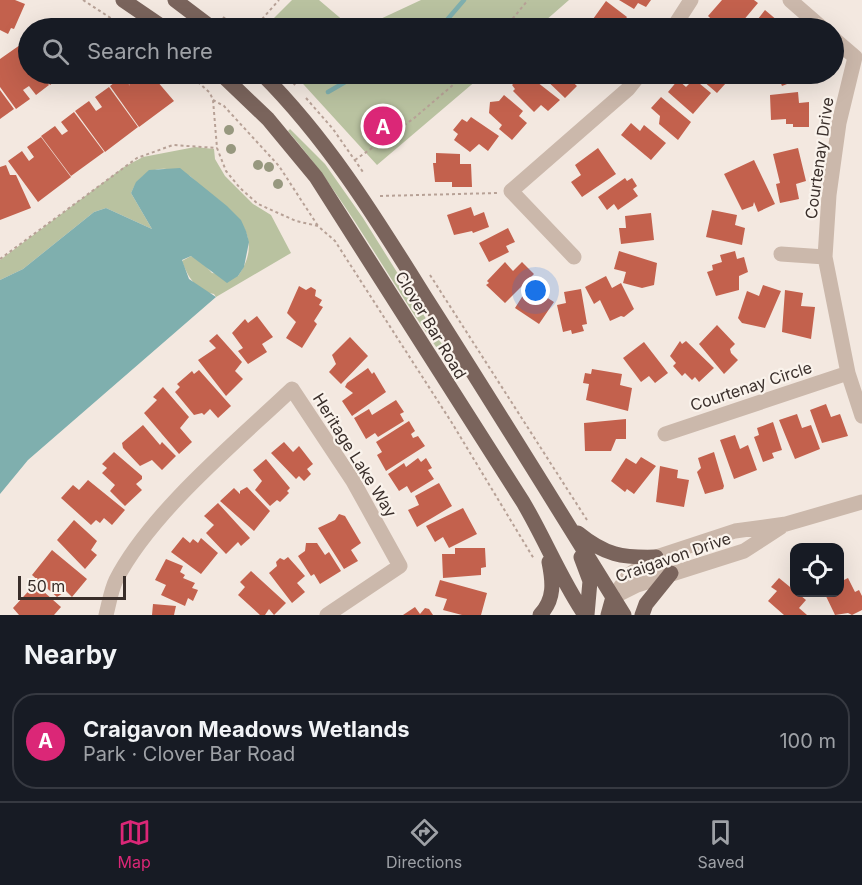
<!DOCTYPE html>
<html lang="en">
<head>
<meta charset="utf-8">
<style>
	:root { --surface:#171b24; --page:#20242c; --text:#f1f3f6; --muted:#9ea1a6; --line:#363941; --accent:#db2777 }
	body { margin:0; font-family:Inter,sans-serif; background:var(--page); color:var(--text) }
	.controls { position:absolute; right:18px; bottom:18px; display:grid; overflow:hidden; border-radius:12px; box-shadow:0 6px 24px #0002 }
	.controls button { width:54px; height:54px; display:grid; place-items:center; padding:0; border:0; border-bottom:2px solid var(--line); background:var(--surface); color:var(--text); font:30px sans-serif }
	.scale { position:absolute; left:18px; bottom:15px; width:108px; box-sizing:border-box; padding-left:6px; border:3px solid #392e2a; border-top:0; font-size:16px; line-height:21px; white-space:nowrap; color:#392e2a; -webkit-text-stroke:4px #faf3ec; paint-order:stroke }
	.you { position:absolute; left:536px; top:291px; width:21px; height:21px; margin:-15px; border:4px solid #fff; border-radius:50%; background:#1a73e8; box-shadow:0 0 0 9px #1a73e833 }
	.badge { display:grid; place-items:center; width:39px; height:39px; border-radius:50%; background:var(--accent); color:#fff; font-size:20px; font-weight:700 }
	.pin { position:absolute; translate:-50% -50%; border:3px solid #fff; box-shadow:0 2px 6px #0006 }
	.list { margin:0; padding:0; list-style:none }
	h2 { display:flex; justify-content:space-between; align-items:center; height:78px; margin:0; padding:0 24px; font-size:26px }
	h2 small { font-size:20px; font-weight:400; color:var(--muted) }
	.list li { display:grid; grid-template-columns:39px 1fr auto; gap:18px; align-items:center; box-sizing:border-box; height:96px; margin:0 12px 12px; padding:0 12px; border:2px solid var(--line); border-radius:24px }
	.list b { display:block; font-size:22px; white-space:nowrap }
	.list p { margin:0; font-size:20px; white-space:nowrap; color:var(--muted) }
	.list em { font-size:20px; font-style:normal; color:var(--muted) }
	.icon { flex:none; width:33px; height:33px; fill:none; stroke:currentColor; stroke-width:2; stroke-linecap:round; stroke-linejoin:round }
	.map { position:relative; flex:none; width:862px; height:615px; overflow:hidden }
	.search { position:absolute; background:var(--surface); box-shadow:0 6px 24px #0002; left:18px; right:18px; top:18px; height:66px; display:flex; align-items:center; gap:15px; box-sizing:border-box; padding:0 21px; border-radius:33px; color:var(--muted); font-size:22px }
	.sheet { height:186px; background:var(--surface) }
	nav { display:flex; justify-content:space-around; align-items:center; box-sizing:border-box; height:84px; border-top:2px solid var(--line); background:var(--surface); font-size:16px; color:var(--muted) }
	nav a { display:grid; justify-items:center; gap:3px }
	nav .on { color:var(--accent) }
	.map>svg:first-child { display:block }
	.green { fill:#b9c2a0 }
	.water { fill:#7fafae }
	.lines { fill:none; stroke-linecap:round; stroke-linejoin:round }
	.stream { stroke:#7fafae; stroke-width:4.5 }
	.building { fill:#c3614d }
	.path { stroke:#b7a196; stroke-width:2; stroke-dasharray:3 3; stroke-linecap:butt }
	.minor { stroke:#cbb8ab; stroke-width:15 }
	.major { stroke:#7a645c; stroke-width:15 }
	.tree { fill:#97987f }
	.labels { text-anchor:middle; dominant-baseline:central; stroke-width:4.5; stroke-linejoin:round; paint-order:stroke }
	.street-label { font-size:16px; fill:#392e2a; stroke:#faf3ec }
</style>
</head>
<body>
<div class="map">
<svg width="862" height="615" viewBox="0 0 862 615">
	<rect width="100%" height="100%" fill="#f3e8e0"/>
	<path class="green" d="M 292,0 L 319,0 L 352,28 L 264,28 Z
		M 421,0 L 569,0 L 537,28 L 361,28 Z
		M 294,74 L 484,74 L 377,165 Z
		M 290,129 L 325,164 L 363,218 L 462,376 L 459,378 L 455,373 C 396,295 352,205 288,131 Z
		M 195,147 L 214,149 L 215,159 L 225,176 L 253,204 L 271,215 L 291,253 L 216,297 L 214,294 C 196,291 188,277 182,261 L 191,256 L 200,260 L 212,273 L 238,276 C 265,238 237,212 205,190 C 199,186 194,178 188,175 C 163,163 142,168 131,193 L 152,229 L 106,208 L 94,212 L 23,269 L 0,280 L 0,260 L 124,167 L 143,157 Z"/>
	<path class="water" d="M 180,168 L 227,206 L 241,220 L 246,231 L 249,242 L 244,267 L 238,276 L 227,283 L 191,256 L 182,260 L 189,279 L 216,297 L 28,460 L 0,494 L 0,280 L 23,269 L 94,212 L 106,208 L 152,229 L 131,193 L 136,182 L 149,170 Z"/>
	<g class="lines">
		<path class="stream" d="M 440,28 L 464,0
			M 328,92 L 359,74"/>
	</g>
	<path class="building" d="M 0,0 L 15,0 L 25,4 L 14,29 L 11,28 L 8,34 L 0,30 Z
		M 619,0 L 651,0 L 646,7 L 638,3 L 634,9 Z
		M 722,0 L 754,0 L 758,3 L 737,28 L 721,28 L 708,16 Z
		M 606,1 L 627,17 L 619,28 L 591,28 L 588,26 Z
		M 765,10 L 778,21 L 772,28 L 751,28 Z
		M 53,20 L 60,28 L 41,28 Z
		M 28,38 L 28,55 L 20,44 Z
		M 20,45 L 28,57 L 28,74 L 41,74 L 49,85 L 36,95 L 29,86 L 23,90 L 30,99 L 16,109 L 0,87 L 0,59 Z
		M 42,74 L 65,74 L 50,85 Z
		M 127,74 L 151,74 L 174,101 L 139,127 L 110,86 L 123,76 L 130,86 L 125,75 Z
		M 540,74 L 569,74 L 566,76 L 577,86 L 565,98 Z
		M 695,74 L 734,74 L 717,93 Z
		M 777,74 L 806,74 L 807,76 L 782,86 Z
		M 528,75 L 560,100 L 548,111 L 541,105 L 534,112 L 513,91 L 515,89 L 512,85 L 518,79 L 522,82 Z
		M 694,79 L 711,93 L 693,114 L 668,92 L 678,80 L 686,87 Z
		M 109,87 L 138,127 L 105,152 L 75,111 L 89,101 L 96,111 L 102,107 L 95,97 Z
		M 0,90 L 14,109 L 0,119 Z
		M 798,92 L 799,103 L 809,102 L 809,127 L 793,127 L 793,124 L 786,124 L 786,119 L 771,120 L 770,95 Z
		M 504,95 L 523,111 L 519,116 L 527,123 L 512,140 L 499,129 L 502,125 L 489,113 L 490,102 L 499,101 Z
		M 661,97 L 691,122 L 678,140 L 659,124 L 660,116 L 651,108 Z
		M 74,112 L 104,152 L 71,176 L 41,136 L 55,126 L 62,135 L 68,131 L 61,122 Z
		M 471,117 L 499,136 L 488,151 L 479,144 L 470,152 L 454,140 L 458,134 L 453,130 L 462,119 L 467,122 Z
		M 631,123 L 640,131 L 644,125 L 666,143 L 651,160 L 621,135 Z
		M 41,137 L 71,177 L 38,202 L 8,161 L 22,151 L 29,161 L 34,157 L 27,147 Z
		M 598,148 L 616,174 L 582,197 L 571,182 L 581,175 L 575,165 Z
		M 798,148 L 806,181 L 796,184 L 799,199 L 780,203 L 776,184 L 780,183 L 773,154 Z
		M 436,153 L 460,154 L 460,164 L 471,164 L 472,187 L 452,187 L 452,182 L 435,182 L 433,163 L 436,163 Z
		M 754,160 L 775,204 L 758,212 L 754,202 L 753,206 L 742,210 L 724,174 Z
		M 6,165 L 10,175 L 16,175 L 31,208 L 0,220 L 0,167 Z
		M 625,178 L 627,181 L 632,178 L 637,186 L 633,189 L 638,196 L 618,210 L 614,204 L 607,210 L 598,197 Z
		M 471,207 L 474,216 L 484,212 L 489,227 L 473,233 L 472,231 L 454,235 L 447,215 Z
		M 712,210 L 737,215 L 735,225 L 745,228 L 742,245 L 706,237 Z
		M 651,213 L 654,240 L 621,244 L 619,228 L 626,228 L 625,216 Z
		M 508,228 L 515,242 L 506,246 L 509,252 L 489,262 L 479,243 Z
		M 619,251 L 657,263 L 654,285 L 642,288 L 623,283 L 626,272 L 614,269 Z
		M 735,251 L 737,259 L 744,257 L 748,272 L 739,276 L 739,290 L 716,296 L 707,272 L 713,270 L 712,265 L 722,262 L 720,255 Z
		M 505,262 L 513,271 L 522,262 L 534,274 L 505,303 L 486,285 L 489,283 L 487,281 Z
		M 606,276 L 612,288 L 621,283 L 634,309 L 624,317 L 621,316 L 610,321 L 600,300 L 594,304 L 585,287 Z
		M 534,278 L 547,287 L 543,295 L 554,302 L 539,324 L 515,308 Z
		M 763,285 L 781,291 L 765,328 L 742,323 L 738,318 L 747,291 L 759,296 Z
		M 299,286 L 306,290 L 311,287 L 316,290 L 315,296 L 322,300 L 319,305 L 323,307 L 314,321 L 317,324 L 302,348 L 286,338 L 296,322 L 287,313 Z
		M 581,289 L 587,324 L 582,325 L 584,331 L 572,334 L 571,330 L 563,332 L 557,305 L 566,303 L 564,292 Z
		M 785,290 L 803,293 L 801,306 L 815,307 L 811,339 L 782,332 Z
		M 257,316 L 273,337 L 262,344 L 267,352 L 248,364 L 238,351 L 243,348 L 232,333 L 245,319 L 248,323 Z
		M 717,325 L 735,344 L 730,349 L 731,353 L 738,360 L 724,374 L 699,344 Z
		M 217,334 L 242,362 L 235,371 L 243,379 L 226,396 L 198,360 L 216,348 L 209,341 Z
		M 350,337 L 368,356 L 341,384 L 329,372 L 336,364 L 332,355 Z
		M 680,341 L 682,344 L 686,341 L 714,368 L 699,382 L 695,377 L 692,380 L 685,373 L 682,376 L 673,366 L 676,363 L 670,356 Z
		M 644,342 L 668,373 L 655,383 L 649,376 L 641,382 L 623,358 Z
		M 368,368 L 372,374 L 374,372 L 386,392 L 352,416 L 342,401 L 353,393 L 345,387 L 347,383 Z
		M 592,369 L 622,374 L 620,385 L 632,388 L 628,411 L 586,400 L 589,384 L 583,383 L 585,373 L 591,374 Z
		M 199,370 L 231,406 L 218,418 L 210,409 L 204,415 L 202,413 L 194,415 L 175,392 L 180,387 L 177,384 L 192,371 L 194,374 Z
		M 163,387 L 189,417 L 180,428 L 192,442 L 179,454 L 144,413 L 157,400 L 153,397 Z
		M 396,400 L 404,412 L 400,414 L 404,421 L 378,437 L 375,433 L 366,439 L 354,418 L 369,409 L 372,415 Z
		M 826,404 L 831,417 L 840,414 L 848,436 L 822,443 L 810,410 Z
		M 797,414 L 802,428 L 811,425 L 820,449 L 795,459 L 779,420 Z
		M 626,419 L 626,439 L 616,439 L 611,451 L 585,451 L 584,423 Z
		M 409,421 L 415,431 L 411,434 L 413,438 L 418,436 L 425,446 L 386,471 L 377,455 L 382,452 L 376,442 Z
		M 773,422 L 782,450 L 772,453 L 774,458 L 763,462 L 754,437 L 759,435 L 757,428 Z
		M 143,425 L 160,445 L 162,442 L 176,456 L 162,470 L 152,460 L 140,466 L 123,448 L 122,443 Z
		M 735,435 L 740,449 L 748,445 L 757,470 L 734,479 L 720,440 Z
		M 284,442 L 293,452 L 299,446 L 313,464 L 307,469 L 311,474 L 304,481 L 299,476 L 296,479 L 271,453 Z
		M 114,452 L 142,476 L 142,479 L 136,484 L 142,490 L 125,506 L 110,491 L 115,485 L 102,473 L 107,468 L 102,464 Z
		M 714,452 L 724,486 L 723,489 L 705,494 L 697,472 L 701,468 L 698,458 Z
		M 641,457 L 656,466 L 634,494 L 627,489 L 625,492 L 611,481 L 626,458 L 636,464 Z
		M 418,458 L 421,462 L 426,458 L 432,468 L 428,470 L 434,479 L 411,493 L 407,486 L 399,491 L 388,474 L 404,463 L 406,467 Z
		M 266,459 L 290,488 L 287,491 L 289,493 L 280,502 L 277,500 L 270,506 L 255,490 L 262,481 L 253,470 Z
		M 660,466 L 678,470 L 677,478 L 689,480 L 684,507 L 656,502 Z
		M 88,480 L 125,510 L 112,525 L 104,518 L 100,523 L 96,520 L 91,525 L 61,498 L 73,485 L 79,490 Z
		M 439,483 L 452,506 L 417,527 L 408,510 L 419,505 L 415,496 Z
		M 247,487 L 270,511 L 254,531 L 220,501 L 234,488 L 240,494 L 240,491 Z
		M 218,503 L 250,538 L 241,546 L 238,542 L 226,554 L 206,533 L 214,525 L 204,516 Z
		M 463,508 L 477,534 L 449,548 L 443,537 L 435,542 L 426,526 Z
		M 339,514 L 345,516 L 361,543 L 351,550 L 358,561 L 344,569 L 318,528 L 335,520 Z
		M 74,520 L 97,541 L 91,550 L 97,555 L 85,569 L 57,540 Z
		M 183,537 L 190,543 L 193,539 L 198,543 L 201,538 L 218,553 L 201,574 L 171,552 Z
		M 306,543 L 317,543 L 325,555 L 329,552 L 341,571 L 320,584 L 314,574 L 311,576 L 298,556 L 305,551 Z
		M 455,548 L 485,548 L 486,567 L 481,568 L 481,575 L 443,578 L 442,554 L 455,554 Z
		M 52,550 L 87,579 L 72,597 L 66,591 L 57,597 L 32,575 Z
		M 288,557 L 305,576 L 297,583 L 305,592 L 292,603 L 269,573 L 277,566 L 276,562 L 280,558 L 284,560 Z
		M 166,559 L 183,566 L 180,572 L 185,575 L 183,578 L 195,583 L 192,588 L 198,590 L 193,601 L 188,598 L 185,606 L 161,595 L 166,585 L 155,580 Z
		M 251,571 L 286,603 L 274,615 L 269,609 L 265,615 L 260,615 L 238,595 L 245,587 L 240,582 Z
		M 779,578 L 806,600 L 799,608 L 807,615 L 784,615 L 768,601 L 777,591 L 771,587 Z
		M 848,578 L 855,592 L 859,590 L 862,596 L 862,610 L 852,615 L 848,613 L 835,615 L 824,592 L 840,592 L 840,582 Z
		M 440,580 L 487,593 L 481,615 L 462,615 L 443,610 L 447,599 L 435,596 Z
		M 35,584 L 61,607 L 54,615 L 19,615 L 13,608 Z
		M 153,604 L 176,606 L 174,615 L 152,615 Z
		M 415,607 L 420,614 L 425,608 L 429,609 L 433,615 L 403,615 Z"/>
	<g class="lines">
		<path class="path" d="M 83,0 L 126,28
			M 223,17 L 237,28
			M 254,28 L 279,0
			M 505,28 L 528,0
			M 189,74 L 210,93 L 213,100 L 217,148 L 226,171 L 240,188 L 258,204 L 296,221 L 318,226 L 335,241 L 452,423 L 534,559
			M 285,74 L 297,87
			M 306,98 L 333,129 L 363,172
			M 213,100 L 224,106 L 279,166 L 318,226
			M 355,160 L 413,119 L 466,74
			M 380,196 L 497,193
			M 0,259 L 137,158 L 173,145 L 217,148
			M 430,275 L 587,520"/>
		<path class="minor" d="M 790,0 L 822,28
			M 673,28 L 691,0
			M 834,39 L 855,57 L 839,123 L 829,195 L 825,257 L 848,373 L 862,416
			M 781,254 L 825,257
			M 574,257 L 511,191 L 628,89 L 640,74
			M 665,434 L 848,373
			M 613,597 L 630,574 L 656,557 L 735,531 L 786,524 L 862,502
			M 613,597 L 637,585 L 744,551 L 781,527
			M 106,615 C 109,604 111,590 116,580 C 151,512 236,442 292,389 L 353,481 L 400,566 L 327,615"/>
		<path class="major" d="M 123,0 L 164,28
			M 175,0 L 212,28
			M 221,74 L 268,119 L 316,177 L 523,502 C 545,539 561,580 585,615
			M 262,74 C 329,141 377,220 427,300 C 494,405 559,510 624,615
			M 578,533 C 605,555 622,558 656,557
			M 581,557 L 590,581 L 587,615
			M 540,615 C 555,599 553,582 549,562
			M 608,615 L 613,597
			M 642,615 L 646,604 L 671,573"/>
	</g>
	<g class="tree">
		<circle cx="229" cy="130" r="5"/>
		<circle cx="231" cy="149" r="5"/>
		<circle cx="258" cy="165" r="5"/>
		<circle cx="269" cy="167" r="5"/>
		<circle cx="278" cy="184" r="5"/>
	</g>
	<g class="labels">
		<g class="street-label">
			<text transform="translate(819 158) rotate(-82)">Courtenay Drive</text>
			<text transform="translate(431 325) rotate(59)">Clover Bar Road</text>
			<text transform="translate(751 386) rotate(-18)">Courtenay Circle</text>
			<text transform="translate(355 455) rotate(58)">Heritage Lake Way</text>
			<text transform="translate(673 557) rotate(-19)">Craigavon Drive</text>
		</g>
	</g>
</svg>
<div class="controls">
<button><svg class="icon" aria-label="locate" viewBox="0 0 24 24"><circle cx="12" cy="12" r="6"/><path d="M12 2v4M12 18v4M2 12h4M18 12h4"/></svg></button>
</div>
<div class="scale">50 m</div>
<div class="you"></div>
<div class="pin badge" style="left:383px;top:126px">A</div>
<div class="search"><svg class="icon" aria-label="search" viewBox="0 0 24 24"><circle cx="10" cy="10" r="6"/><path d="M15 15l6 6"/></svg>Search here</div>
</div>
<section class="sheet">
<h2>Nearby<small></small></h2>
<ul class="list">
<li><span class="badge">A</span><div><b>Craigavon Meadows Wetlands</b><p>Park · Clover Bar Road</p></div><em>100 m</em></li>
</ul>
</section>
<nav>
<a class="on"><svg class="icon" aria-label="map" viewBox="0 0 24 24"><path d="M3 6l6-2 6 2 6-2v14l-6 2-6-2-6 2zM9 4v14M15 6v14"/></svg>Map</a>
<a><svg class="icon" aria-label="directions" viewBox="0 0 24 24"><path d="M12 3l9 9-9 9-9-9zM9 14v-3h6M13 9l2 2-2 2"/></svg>Directions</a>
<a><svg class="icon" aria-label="saved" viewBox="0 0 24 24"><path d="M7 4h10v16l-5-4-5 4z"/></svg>Saved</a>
</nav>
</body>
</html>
